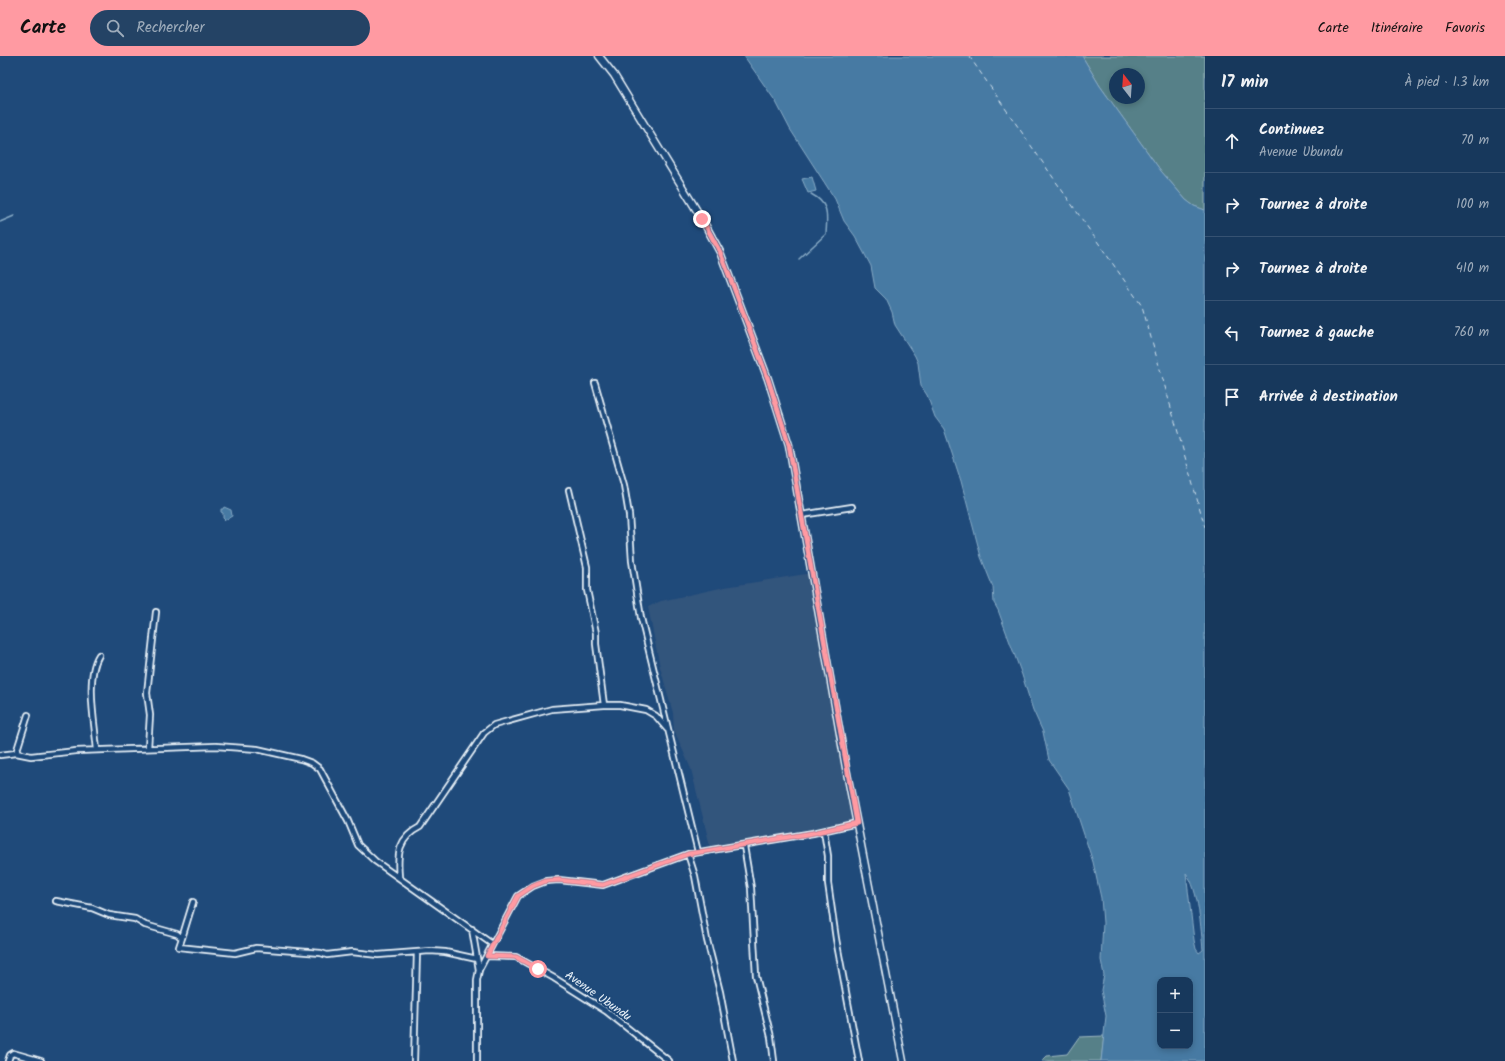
<!DOCTYPE html>
<html lang="fr">
<head>
<meta charset="utf-8">
<style>
	:root { --surface:#17385c; --page:#244365; --text:#f1f3f6; --muted:#9eacbb; --line:#365272; --accent:#ff9aa2 }
	body { margin:0; font-family:Kalam,sans-serif; background:var(--page); color:var(--text) }
	.controls { position:absolute; right:12px; bottom:12px; display:grid; overflow:hidden; border-radius:8px; box-shadow:0 2px 6px #0003 }
	.controls button { width:36px; height:36px; display:grid; place-items:center; padding:0; border:0; border-bottom:1px solid var(--line); background:var(--surface); color:var(--text); font:20px sans-serif }
	.compass { position:absolute; left:1109px; top:12px; width:36px; height:36px; border-radius:50%; background:var(--surface); box-shadow:0 2px 6px #0003; rotate:343deg }
	.stop { position:absolute; width:12px; height:12px; margin:-9px; border:3px solid #ff9aa2; border-radius:50%; background:#fff }
	.stop.end { background:#ff9aa2; border-color:#fff; box-shadow:0 1px 4px #0008 }
	.list { margin:0; padding:0; list-style:none }
	h2 { display:flex; justify-content:space-between; align-items:center; height:52px; margin:0; padding:0 16px; font-size:17px }
	h2 small { font-size:13px; font-weight:400; color:var(--muted) }
	.list li { display:grid; grid-template-columns:26px 1fr auto; gap:12px; align-items:center; box-sizing:border-box; height:64px; padding:0 16px; border-top:1px solid var(--line) }
	.list b { display:block; font-size:15px; white-space:nowrap }
	.list p { margin:0; font-size:13px; white-space:nowrap; color:var(--muted) }
	.list em { font-size:13px; font-style:normal; color:var(--muted) }
	.icon { flex:none; width:22px; height:22px; fill:none; stroke:currentColor; stroke-width:2; stroke-linecap:round; stroke-linejoin:round }
	.map { position:relative; flex:none; width:1205px; height:1005px; overflow:hidden }
	header { display:flex; align-items:center; gap:24px; box-sizing:border-box; height:56px; padding:0 20px; background:var(--accent); color:#111 }
	header strong { font-size:19px }
	nav { display:flex; gap:22px; margin-inline-start:auto; font-size:14px }
	.search { width:280px; height:36px; background:var(--page); display:flex; align-items:center; gap:10px; box-sizing:border-box; padding:0 14px; border-radius:22px; color:var(--muted); font-size:15px }
	main { display:flex }
	aside { flex:1; background:var(--surface) }
	.map>svg:first-child { display:block }
	.built { fill:#33547c }
	.green { fill:#568088; stroke:#9fb8c0; fill-rule:evenodd }
	.water { fill:#467aa3; stroke:#87aac5; fill-rule:evenodd }
	.lines { fill:none; stroke-linecap:round; stroke-linejoin:round }
	.stream { stroke:#87aac5; stroke-width:1.5 }
	.ferry { stroke:#d0dfeb; stroke-width:1; stroke-dasharray:5 4; stroke-linecap:butt }
	.minor-casing { stroke:#e8f1f8; stroke-width:8 }
	.tertiary-casing { stroke:#e8f1f8; stroke-width:9 }
	.minor { stroke:#1f4a7a; stroke-width:4.5 }
	.tertiary { stroke:#1f4a7a; stroke-width:6 }
	.route { stroke:#ff9aa2; stroke-width:5 }
	.labels { text-anchor:middle; dominant-baseline:central; stroke-width:4; stroke-linejoin:round; paint-order:stroke }
	.street-label { font-size:12px; fill:#e8f1f8; stroke:#1f4a7a }
</style>
</head>
<body>
<header>
<strong>Carte</strong>
<div class="search"><svg class="icon" aria-label="search" viewBox="0 0 24 24"><circle cx="10" cy="10" r="6"/><path d="M15 15l6 6"/></svg>Rechercher</div>
<nav><a>Carte</a><a>Itinéraire</a><a>Favoris</a></nav>
</header>
<main>
<div class="map">
<svg width="1205" height="1005" viewBox="0 0 1205 1005">
	<rect width="100%" height="100%" fill="#1f4a7a"/>
	<filter id="ink" filterUnits="userSpaceOnUse"><feTurbulence type="fractalNoise" baseFrequency=".025" numOctaves="2"/><feDisplacementMap in="SourceGraphic" scale="8" xChannelSelector="R" yChannelSelector="G"/><feConvolveMatrix kernelMatrix="1 2 1 2 8 2 1 2 1" color-interpolation-filters="sRGB"/></filter>
	<g filter="url(#ink)">
		<path class="built" d="M 812,517 L 857,766 L 848,769 L 711,794 L 691,713 L 674,674 L 673,657 L 660,611 L 648,551 L 661,545 L 725,531 Z"/>
		<path class="green" d="M 1082,0 L 1205,0 L 1205,154 L 1194,150 L 1186,144 L 1161,115 L 1100,30 ZM 1115,18 L 1139,18 L 1139,42 L 1115,42 Z
			M 1104,980 L 1101,1005 L 1042,1005 L 1047,1000 L 1067,998 L 1079,981 Z"/>
		<path class="water" d="M 744,0 L 1082,0 L 1100,30 L 1161,115 L 1186,144 L 1194,150 L 1205,154 L 1205,1005 L 1101,1005 L 1106,960 L 1101,934 L 1104,919 L 1101,904 L 1103,867 L 1101,842 L 1093,806 L 1069,733 L 1049,704 L 1043,676 L 1033,654 L 1022,619 L 998,554 L 994,547 L 993,531 L 981,501 L 961,425 L 944,373 L 935,361 L 927,339 L 921,330 L 918,307 L 915,300 L 895,269 L 892,256 L 886,243 L 875,232 L 871,210 L 855,180 L 844,165 L 835,143 L 790,73 L 776,46 ZM 1186,817 C 1199,833 1201,874 1203,894 L 1199,897 L 1196,893 L 1194,884 ZM 1160,924 L 1190,924 L 1190,990 L 1160,990 Z
			M 812,121 L 816,135 L 808,137 L 802,123 Z
			M 224,451 L 231,454 L 232,460 L 225,464 L 223,462 L 223,457 L 221,456 L 221,453 L 223,453 Z"/>
		<g class="lines">
			<path class="stream" d="M 0,166 L 14,160
				M 799,203 L 826,178 C 827,159 830,148 811,138"/>
			<path class="ferry" d="M 969,0 L 1142,250 L 1205,471"/>
			<defs>
				<path id="minor" d="M 595,327 L 624,429 L 629,459 L 632,505 L 641,562 L 698,796
					M 569,434 L 587,511 L 587,534 L 596,577 L 596,588 L 604,649
					M 802,459 L 852,451
					M 148,692 L 150,659 L 147,637 L 156,556
					M 97,694 C 95,669 85,621 99,599
					M 16,697 L 28,659
					M 0,699 L 16,697 L 31,700 L 76,695 L 216,690 L 257,693 L 301,703 L 312,707 L 320,713 L 348,765 L 358,789 L 375,805 L 492,888
					M 824,775 L 828,800 L 828,827 L 836,883 L 859,1005
					M 744,790 L 751,832 L 756,920 L 771,981 L 774,1005
					M 688,798 L 695,820 L 707,884 L 720,936 L 733,1005
					M 399,821 C 397,798 398,782 420,771 L 484,677 L 494,669 L 552,653 L 604,649 L 620,649 L 646,654 L 656,660 L 667,673
					M 56,845 L 92,852 L 109,859 L 135,863 L 145,869 L 177,878 L 182,882 L 179,891 L 235,897 L 256,892 L 321,897 L 327,899 L 352,896 L 378,899 L 430,895 L 445,896 L 477,903
					M 472,873 L 479,914
					M 182,882 L 193,846
					M 487,900 L 516,901 L 554,922 L 606,955 L 669,1005
					M 8,1005 L 10,999 L 13,997 L 41,1005
					M 414,1005 L 417,896
					M 477,1005 L 477,924 L 479,914 L 518,840 L 533,830 L 546,825 L 559,824 L 603,829 L 688,798 L 813,777 L 857,767"/>
				<path id="tertiary" d="M 599,0 L 614,19 L 702,163 L 720,196 L 768,323 L 789,389 L 846,712 L 903,1005"/>
			</defs>
			<use href="#minor" class="minor-casing"/>
			<use href="#tertiary" class="tertiary-casing"/>
			<use href="#minor" class="minor"/>
			<use href="#tertiary" class="tertiary"/>
		</g>
	</g>
	<g class="lines" filter="url(#ink)">
		<path class="route" d="M 538,913 L 516,901 L 487,900 L 518,840 L 533,830 L 546,825 L 559,824 L 603,829 L 688,798 L 813,777 L 857,767 L 789,389 L 768,323 L 734,232 L 720,196 L 702,163"/>
	</g>
	<g class="labels">
		<g class="street-label">
			<text transform="translate(598 940) rotate(35)">Avenue Ubundu</text>
		</g>
	</g>
</svg>
<div class="controls">
<button>+</button>
<button>−</button>
</div>
<svg class="compass" viewBox="-18 -18 36 36"><path d="M0-13l5 13h-10z" fill="#e53935"/><path d="M0 13l5-13h-10z" fill="#9eacbb"/></svg>
<div class="stop" style="left:538px;top:913px"></div>
<div class="stop end" style="left:702px;top:163px"></div>
</div>
<aside>
<h2>17 min<small>À pied · 1.3 km</small></h2>
<ul class="list">
<li><svg class="icon" aria-label="ahead" viewBox="0 0 24 24"><path d="M12 20V5M6 11l6-6 6 6"/></svg><div><b>Continuez</b><p>Avenue Ubundu</p></div><em>70 m</em></li>
<li><svg class="icon" aria-label="right" viewBox="0 0 24 24"><path d="M7 20v-9h11M14 6l5 5-5 5"/></svg><div><b>Tournez à droite</b></div><em>100 m</em></li>
<li><svg class="icon" aria-label="right" viewBox="0 0 24 24"><path d="M7 20v-9h11M14 6l5 5-5 5"/></svg><div><b>Tournez à droite</b></div><em>410 m</em></li>
<li><svg class="icon" aria-label="left" viewBox="0 0 24 24"><path d="M17 20v-9H6M10 6l-5 5 5 5"/></svg><div><b>Tournez à gauche</b></div><em>760 m</em></li>
<li><svg class="icon" aria-label="arrive" viewBox="0 0 24 24"><path d="M6 21V4h12l-3 4 3 4H6"/></svg><div><b>Arrivée à destination</b></div></li>
</ul>
</aside>
</main>
</body>
</html>
